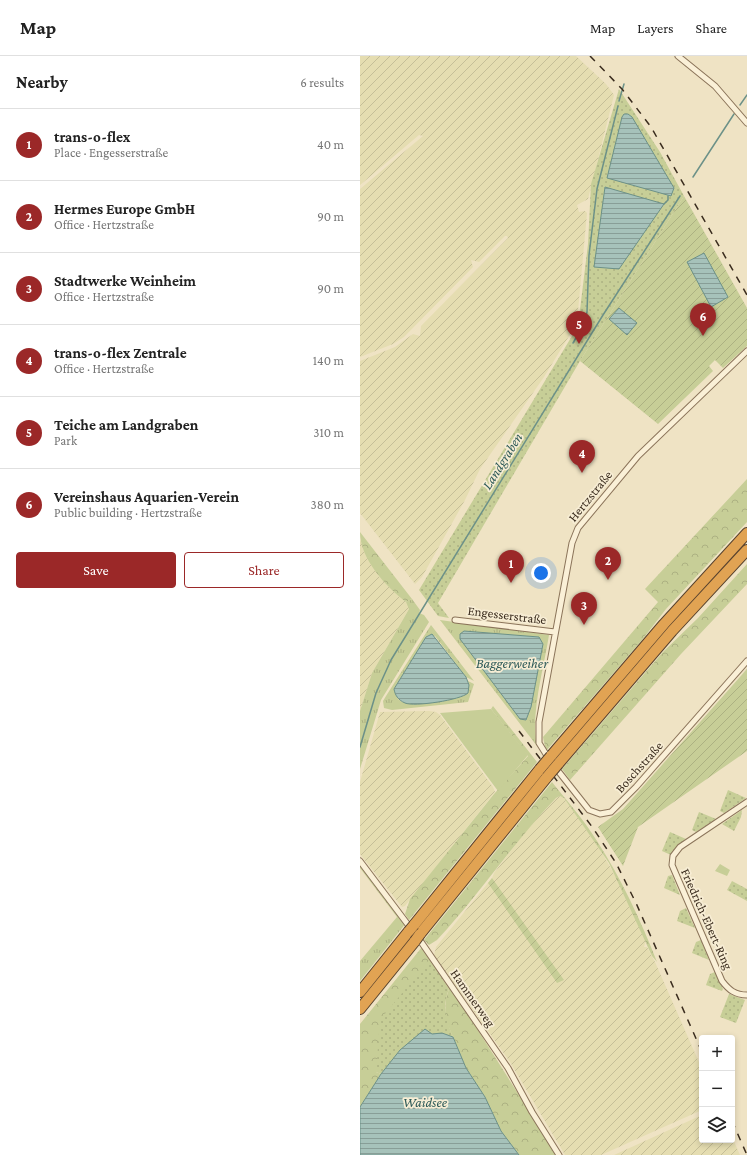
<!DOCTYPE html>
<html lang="en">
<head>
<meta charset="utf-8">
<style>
	:root { --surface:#fff; --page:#f6f6f6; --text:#222; --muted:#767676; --line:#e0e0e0; --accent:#9b2828 }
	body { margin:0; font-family:"Crimson Pro",serif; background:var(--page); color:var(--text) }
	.controls { position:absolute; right:12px; bottom:12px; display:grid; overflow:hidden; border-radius:4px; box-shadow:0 2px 6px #0003 }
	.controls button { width:36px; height:36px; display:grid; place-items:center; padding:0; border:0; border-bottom:1px solid var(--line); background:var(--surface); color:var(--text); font:20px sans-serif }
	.you { position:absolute; left:181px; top:517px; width:14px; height:14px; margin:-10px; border:3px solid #fff; border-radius:50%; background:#1a73e8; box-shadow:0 0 0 6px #1a73e833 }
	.badge { display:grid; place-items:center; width:26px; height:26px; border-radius:50%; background:var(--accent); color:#fff; font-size:13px; font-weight:700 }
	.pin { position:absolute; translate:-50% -33px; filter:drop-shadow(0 1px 2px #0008) }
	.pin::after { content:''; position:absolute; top:21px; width:14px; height:12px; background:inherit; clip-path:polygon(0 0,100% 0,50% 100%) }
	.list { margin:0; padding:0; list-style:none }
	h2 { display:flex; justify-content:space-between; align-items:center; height:52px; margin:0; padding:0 16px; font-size:17px }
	h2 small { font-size:13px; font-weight:400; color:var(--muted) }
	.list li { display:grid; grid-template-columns:26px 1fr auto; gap:12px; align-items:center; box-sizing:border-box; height:72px; padding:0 16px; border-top:1px solid var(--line) }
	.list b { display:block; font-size:15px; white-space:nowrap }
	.list p { margin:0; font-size:13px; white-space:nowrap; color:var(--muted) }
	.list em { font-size:13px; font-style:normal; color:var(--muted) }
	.actions { display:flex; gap:8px; padding:12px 16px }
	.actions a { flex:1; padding:9px 0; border:1px solid var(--accent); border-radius:4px; text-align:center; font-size:14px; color:var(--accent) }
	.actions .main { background:var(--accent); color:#fff }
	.icon { flex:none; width:22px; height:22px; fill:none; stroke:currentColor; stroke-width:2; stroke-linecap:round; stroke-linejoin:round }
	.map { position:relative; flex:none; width:387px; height:1099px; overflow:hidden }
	header { display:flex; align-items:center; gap:24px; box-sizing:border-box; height:56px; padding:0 20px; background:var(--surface); border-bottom:1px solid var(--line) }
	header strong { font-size:19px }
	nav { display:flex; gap:22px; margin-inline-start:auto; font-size:14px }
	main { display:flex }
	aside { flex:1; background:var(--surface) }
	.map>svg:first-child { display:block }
	.farmland { fill:url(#farmland-furrows) }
	.grass { fill:url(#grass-tufts) }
	.forest { fill:url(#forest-crowns) }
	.park { fill:url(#park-dots) }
	.garden { fill:url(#garden-furrows) }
	.pitch { fill:#c7ce97 }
	.water { fill:url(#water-rules); stroke:#6c9188 }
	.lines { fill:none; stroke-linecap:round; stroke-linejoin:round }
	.stream { stroke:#6c9188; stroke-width:1.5 }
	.minor-casing { stroke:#8b745a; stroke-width:7 }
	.motorway-casing { stroke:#58422e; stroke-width:12 }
	.minor { stroke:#faf0d7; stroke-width:5 }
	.motorway { stroke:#e1a353; stroke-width:10 }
	.rail { stroke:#3a2c1e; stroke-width:1.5; stroke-dasharray:7 7; stroke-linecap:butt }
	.motorway-bridge-casing { stroke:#58422e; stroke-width:12; stroke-linecap:butt }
	.motorway-bridge { stroke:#e1a353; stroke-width:10 }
	.labels { text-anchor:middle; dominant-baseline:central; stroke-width:3.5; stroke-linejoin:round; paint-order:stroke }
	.street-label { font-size:13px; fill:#3a2c1e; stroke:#f7edd4 }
	.water-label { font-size:14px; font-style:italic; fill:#2d5a58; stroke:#f7edd4 }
</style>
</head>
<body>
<header>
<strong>Map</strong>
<nav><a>Map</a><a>Layers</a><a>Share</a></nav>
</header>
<main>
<aside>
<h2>Nearby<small>6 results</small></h2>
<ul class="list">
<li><span class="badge">1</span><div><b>trans-o-flex</b><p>Place · Engesserstraße</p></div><em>40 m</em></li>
<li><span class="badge">2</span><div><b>Hermes Europe GmbH</b><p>Office · Hertzstraße</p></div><em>90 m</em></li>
<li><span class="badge">3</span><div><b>Stadtwerke Weinheim</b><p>Office · Hertzstraße</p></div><em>90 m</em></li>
<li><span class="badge">4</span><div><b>trans-o-flex Zentrale</b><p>Office · Hertzstraße</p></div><em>140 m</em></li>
<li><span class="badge">5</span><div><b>Teiche am Landgraben</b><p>Park</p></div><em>310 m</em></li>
<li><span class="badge">6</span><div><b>Vereinshaus Aquarien-Verein</b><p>Public building · Hertzstraße</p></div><em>380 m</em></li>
</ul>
<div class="actions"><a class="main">Save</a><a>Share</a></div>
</aside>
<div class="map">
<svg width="387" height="1099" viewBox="0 0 387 1099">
	<defs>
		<pattern id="farmland-furrows" width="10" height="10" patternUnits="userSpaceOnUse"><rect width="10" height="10" fill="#e5ddb1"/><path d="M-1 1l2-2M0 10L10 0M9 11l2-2" fill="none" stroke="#c5be98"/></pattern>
		<pattern id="grass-tufts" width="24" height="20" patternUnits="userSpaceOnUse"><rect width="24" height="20" fill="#c7ce97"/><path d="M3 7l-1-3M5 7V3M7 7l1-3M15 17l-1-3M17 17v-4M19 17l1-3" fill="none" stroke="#acb182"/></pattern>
		<pattern id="forest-crowns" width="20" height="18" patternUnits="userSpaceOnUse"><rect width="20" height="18" fill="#c7ce97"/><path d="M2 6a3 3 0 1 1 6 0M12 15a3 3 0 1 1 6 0" fill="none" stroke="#acb182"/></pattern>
		<pattern id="park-dots" width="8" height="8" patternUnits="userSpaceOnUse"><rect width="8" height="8" fill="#c7ce97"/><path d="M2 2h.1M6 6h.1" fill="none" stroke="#acb182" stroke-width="1.8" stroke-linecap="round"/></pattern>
		<pattern id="garden-furrows" width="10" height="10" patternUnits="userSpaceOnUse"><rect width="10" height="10" fill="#c7ce97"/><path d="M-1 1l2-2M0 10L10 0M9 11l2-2" fill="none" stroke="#acb182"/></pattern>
		<pattern id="water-rules" width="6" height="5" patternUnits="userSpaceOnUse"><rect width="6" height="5" fill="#a6c2ba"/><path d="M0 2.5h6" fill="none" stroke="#889e97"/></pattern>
	</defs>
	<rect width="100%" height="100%" fill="#efe3c4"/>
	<path class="farmland" d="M 0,0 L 216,0 L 246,28 L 254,39 L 228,143 L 217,149 L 219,156 L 225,155 L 227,157 L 218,255 L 214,272 L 184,321 L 120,413 L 105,444 L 62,521 L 55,528 L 0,457 L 0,305 L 35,291 L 53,278 L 60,280 L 61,270 L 148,182 L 147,180 L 145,180 L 119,206 L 111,204 L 113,211 L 44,281 L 33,288 L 0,301 L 0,133 L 63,80 L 59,79 L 0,129 Z
		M 0,484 L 18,519 L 28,530 L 46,546 L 50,551 L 12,617 L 0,655 Z
		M 69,655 L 76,656 L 80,659 L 133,731 L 135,736 L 45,850 L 42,851 L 0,798 L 0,726 L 20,656 Z
		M 200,740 L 204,742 L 238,790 L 260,828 L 286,884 L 284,891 L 287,891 L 295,906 L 342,1013 L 342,1054 L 241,1099 L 205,1099 L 150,1006 L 74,899 L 76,891 L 132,822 L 134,817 L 168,772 L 196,742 Z
		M 342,1059 L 342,1084 L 372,1084 L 372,1081 L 380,1099 L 254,1099 Z"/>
	<path class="grass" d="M 52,543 L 60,554 L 59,557 L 64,559 L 69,566 L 21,644 L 0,713 L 0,655 L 12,617 L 49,553 L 46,546 Z
		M 80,564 L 189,579 C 184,612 170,658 177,690 Z
		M 71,569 L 114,625 L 106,621 L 75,580 L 69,579 L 66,581 L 34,633 L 38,643 L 42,646 L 109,629 L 108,625 L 114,628 L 108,646 L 32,654 L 24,652 L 23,645 L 26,640 Z
		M 0,809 L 46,867 L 0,925 L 0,905 L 37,861 L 0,812 Z"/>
	<path class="forest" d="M 387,423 L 387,466 L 306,553 L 282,584 L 186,695 L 183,681 L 298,546 L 285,533 Z
		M 0,476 L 52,543 L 46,546 C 26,531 0,503 0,476 Z
		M 387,508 L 387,528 L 321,598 L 210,724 L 202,713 L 303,596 L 338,562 Z
		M 133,650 L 177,706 L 49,864 L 45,858 L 50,843 L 134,738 L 168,700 L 131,653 Z
		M 192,726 C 207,745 224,764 237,785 C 261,822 281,865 297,906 L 292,900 L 249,807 L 204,742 L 200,740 L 196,742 C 153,787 119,839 77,884 L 69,889 L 64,884 Z
		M 62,891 L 114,968 L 197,1099 L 159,1099 L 141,1075 L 125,1041 L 106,1012 L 85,962 L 86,942 L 89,933 L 70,903 L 16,1016 L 21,1018 L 0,1051 L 0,968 Z"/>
	<path class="park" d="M 259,33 L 300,96 L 324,140 L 220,305 L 78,547 L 89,562 L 78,560 L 59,534 L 218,270 L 228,188 L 231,128 Z
		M 368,734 L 386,742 L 364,757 L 360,755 Z
		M 382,754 L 381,761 L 374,775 L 362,768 Z
		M 339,756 L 356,763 L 336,776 L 332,774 Z
		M 310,776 L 326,783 L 316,791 L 311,799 L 302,795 Z
		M 312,819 L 320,839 L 304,832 L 308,820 Z
		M 372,825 L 387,833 L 387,845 L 367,834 Z
		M 326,852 L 335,872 L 317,865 L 320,855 Z
		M 341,884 L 349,904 L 332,897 L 336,886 Z
		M 70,903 L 89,933 C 82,950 86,964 93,981 L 82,977 L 72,978 L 40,994 L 21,1018 L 16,1016 L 20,964 Z
		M 355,916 L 363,933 L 362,935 L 346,929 L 350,918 Z
		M 369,938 L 385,944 L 376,967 L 360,961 Z"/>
	<path class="garden" d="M 324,140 L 387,252 L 387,290 L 363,312 L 355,304 L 349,310 L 353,315 L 298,368 L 220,305 Z
		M 387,613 L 387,695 L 278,771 L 263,810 L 238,771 L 263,753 Z
		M 132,822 L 204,924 L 197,927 L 128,827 Z"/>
	<path class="pitch" d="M 131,653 L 168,699 L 138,735 L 80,657 Z
		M 360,808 L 370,814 L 367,820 L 355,815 Z"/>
	<path class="water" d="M 264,58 L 268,58 L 272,61 L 314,132 L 311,140 L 247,122 L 262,61 Z
		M 245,131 L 304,148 L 259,213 L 234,211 Z
		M 344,197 L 368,241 L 351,251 L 327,206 Z
		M 259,252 L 277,267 L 267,279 L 249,263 Z
		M 104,575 L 179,581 L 183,588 L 171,651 L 166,664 L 160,663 L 100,583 L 100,578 Z
		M 72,578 L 106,621 L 109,629 L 108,637 C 101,644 54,651 45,647 C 38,644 35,639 34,633 L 66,581 Z
		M 65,973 L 72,978 L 82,977 L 93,981 L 106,1012 L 125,1041 L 141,1075 L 159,1099 L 0,1099 L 0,1051 L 21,1018 L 40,994 Z"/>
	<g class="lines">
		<path class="stream" d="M 259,45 L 264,28
			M 380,49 L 387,39
			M 333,121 L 374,58
			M 304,148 L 308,144 L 308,140
			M 213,287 L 224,268 L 227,256 L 229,199 L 237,133 L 258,50
			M 0,691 L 16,637 L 31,604 L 243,259 L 320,140"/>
		<defs>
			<path id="minor" d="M 318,0 L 355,30 L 387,67
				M 95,564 L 195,576
				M 189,703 L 179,687 L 179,666 L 212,487 L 218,472 L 278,400 L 387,295
				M 195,711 L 229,754 L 240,758 L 251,756 L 276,731 L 387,605
				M 387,746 L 320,791 L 313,800 L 312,809 L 362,925 C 369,934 375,939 387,939
				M 0,805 L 52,874
				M 57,880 L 148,1012 L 172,1056 L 199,1099"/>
			<path id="motorway" d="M 191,700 L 304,568 L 387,477
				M 198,708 L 312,575 L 387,494
				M 54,869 L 180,713
				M 60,878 L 187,721
				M 0,936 L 49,875
				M 0,953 L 55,885"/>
		</defs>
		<use href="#minor" class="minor-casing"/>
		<use href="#motorway" class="motorway-casing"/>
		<use href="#minor" class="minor"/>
		<use href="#motorway" class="motorway"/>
		<path class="rail" d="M 230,0 L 262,33 L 291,71 L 387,239
			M 159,675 L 233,772 L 256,807 L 276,847 L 342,996
			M 372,1065 L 387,1099"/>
		<defs>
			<path id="motorway-bridge" d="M 180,713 L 191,700
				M 187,721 L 198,708
				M 49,875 L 54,869
				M 55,885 L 60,878"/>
		</defs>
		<use href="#motorway-bridge" class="motorway-bridge-casing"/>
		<use href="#motorway-bridge" class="motorway-bridge"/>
	</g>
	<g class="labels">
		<g class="street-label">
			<text transform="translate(230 440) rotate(-51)">Hertzstraße</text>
			<text transform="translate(147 559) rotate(7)">Engesserstraße</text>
			<text transform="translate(279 711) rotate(-48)">Boschstraße</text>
			<text transform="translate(347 863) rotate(66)">Friedrich-Ebert-Ring</text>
			<text transform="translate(113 942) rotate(55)">Hammerweg</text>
		</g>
		<g class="water-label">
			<text transform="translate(142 405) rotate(-58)">Landgraben</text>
			<text x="152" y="607">Baggerweiher</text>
			<text x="65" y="1046">Waidsee</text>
		</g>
	</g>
</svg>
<div class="controls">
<button>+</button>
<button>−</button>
<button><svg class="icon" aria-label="layers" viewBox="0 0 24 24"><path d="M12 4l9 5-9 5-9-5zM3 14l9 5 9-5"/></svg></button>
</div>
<div class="you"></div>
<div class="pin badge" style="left:151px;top:527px">1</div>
<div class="pin badge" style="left:248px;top:524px">2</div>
<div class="pin badge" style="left:224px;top:569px">3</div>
<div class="pin badge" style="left:222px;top:417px">4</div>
<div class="pin badge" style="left:219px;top:288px">5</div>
<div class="pin badge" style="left:343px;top:280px">6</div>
</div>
</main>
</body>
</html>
